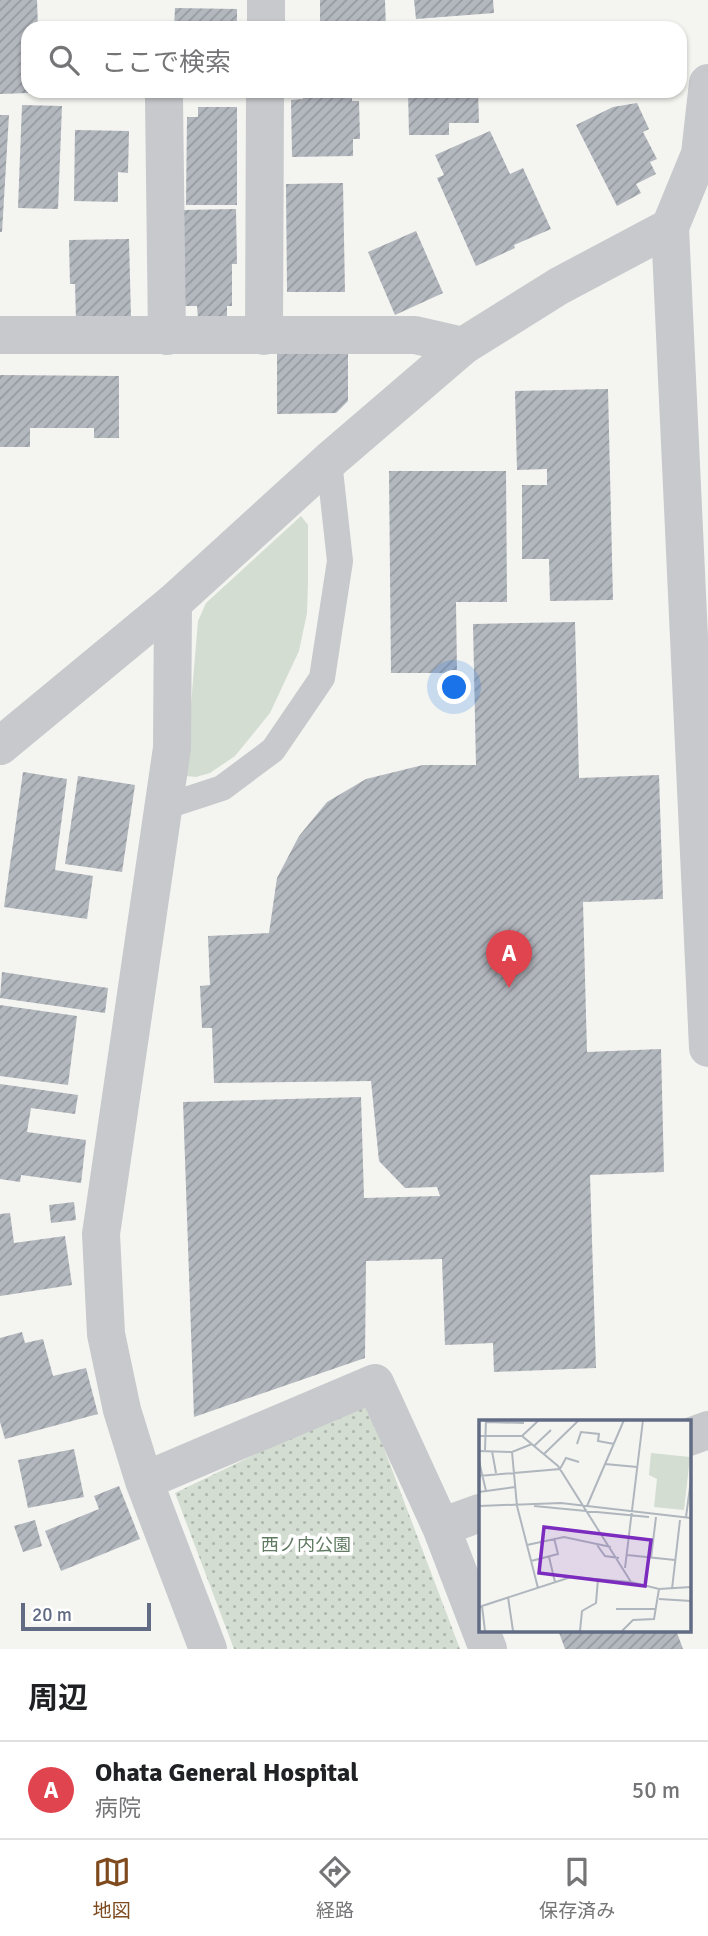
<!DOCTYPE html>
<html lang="ja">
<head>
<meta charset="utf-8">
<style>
	:root { --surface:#fff; --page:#f6f6f6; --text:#202124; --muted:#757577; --line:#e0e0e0; --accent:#7e4a1e }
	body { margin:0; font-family:Signika,"Noto Sans JP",sans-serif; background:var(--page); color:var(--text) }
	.scale { position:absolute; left:21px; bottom:18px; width:130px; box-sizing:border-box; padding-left:7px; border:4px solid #616c84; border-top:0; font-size:19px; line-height:24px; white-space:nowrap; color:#616c84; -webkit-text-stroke:5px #fff; paint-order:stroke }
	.you { position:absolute; left:455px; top:688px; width:24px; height:24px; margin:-18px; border:5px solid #fff; border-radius:50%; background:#1a73e8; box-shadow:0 0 0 10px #1a73e833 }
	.badge { display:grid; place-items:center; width:46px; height:46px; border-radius:50%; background:var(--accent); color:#fff; font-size:23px; font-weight:700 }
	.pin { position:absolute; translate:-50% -58px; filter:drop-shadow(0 2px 4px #0008) }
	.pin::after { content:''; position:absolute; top:37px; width:24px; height:21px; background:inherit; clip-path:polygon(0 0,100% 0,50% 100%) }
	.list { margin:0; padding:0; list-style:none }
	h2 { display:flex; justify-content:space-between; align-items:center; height:91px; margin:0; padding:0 28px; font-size:30px }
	h2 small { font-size:23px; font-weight:400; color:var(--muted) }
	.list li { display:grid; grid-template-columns:46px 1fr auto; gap:21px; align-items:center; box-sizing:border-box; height:98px; padding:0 28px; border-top:2px solid var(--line) }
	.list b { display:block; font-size:26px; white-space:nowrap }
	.list p { margin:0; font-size:23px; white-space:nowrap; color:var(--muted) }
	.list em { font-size:23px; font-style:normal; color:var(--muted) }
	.icon { flex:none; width:38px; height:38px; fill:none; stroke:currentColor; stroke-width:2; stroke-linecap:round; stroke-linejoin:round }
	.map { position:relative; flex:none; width:708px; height:1649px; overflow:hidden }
	.search { position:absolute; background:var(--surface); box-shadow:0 2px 5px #0004; left:21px; right:21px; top:21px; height:77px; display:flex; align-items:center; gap:18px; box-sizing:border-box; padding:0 24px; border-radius:21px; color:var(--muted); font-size:26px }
	.sheet { height:189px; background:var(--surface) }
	nav { display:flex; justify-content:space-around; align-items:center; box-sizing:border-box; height:98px; border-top:2px solid var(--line); background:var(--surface); font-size:19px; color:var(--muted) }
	nav a { display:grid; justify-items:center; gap:4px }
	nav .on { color:var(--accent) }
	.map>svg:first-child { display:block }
	.grass { fill:#d3ddd1 }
	.park { fill:url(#park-dots) }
	.building { fill:url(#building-hatch) }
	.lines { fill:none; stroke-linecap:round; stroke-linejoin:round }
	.service { stroke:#c7c9cd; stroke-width:26 }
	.minor { stroke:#c7c9cd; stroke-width:38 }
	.tertiary { stroke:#c7c9cd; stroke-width:38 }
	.labels { text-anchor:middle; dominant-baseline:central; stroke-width:7; stroke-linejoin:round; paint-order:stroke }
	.park-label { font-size:18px; fill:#617b62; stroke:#fff }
	.inset-road { fill:none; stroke:#b0b6be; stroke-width:2 }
	.view { fill:#7b2cbf; fill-opacity:0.15; stroke:#7b2cbf; stroke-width:3.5 }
	.inset-edge { fill:none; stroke:#616c84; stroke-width:3.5 }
</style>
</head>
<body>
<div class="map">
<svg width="708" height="1649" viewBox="0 0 708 1649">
	<defs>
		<pattern id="park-dots" width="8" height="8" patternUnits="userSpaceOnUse" patternTransform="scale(1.75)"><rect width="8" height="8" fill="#d3ddd1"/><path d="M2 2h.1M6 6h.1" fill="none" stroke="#afb7af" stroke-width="1.8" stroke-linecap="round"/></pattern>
		<pattern id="building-hatch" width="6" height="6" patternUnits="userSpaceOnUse" patternTransform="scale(1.75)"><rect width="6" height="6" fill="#b3b7be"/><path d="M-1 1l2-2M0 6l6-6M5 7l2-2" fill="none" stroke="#9599a0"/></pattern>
	</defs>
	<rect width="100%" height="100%" fill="#f4f5f0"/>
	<path class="grass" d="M 301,516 L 308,525 L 308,581 L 307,613 L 299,651 L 270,713 L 235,756 L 210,773 L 196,777 L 185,776 L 198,621 L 206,603 Z"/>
	<path class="park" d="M 366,1401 L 460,1649 L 234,1649 L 175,1493 Z"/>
	<path class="building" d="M 0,0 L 37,0 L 38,28 L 28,28 L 28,93 L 0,94 Z
		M 320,0 L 385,0 L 386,28 L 320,28 Z
		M 414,0 L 493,0 L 494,13 L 416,19 Z
		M 175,8 L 237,9 L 237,28 L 174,28 Z
		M 464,24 L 464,28 L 431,28 L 431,25 Z
		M 303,91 L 352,91 L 352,101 L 359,101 L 360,139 L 353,139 L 353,156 L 292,157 L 291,100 L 303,99 Z
		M 408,91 L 478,91 L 479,123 L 449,123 L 449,135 L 409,135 Z
		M 637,103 L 649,129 L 643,132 L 657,159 L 650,162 L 656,174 L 636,184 L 641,193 L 617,206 L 576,125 L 613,107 Z
		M 22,105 L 62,106 L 58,209 L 18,208 Z
		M 198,107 L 237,107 L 237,205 L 186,205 L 187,117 L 198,117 Z
		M 0,115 L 9,115 L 2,232 L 0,232 Z
		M 75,130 L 129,131 L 128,173 L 118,172 L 118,202 L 74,201 Z
		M 490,131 L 510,174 L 523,168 L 551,229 L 514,245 L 515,248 L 476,266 L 437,178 L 444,175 L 435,155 Z
		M 343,183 L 345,292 L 287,292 L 286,184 Z
		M 236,209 L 237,264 L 232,264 L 232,306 L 227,306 L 227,319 L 198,319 L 197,306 L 183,306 L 183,210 Z
		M 416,231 L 443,293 L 395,315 L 368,252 Z
		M 129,239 L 131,319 L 76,320 L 75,284 L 70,284 L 69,240 Z
		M 277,351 L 348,351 L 348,401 L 336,413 L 277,414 Z
		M 0,375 L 119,376 L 119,438 L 94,438 L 94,428 L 30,428 L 30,447 L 0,447 Z
		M 608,389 L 613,600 L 550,601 L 549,559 L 522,559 L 522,485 L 547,485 L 547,469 L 517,470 L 515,391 Z
		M 389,471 L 506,471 L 507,602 L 456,602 L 457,673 L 391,673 Z
		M 575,622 L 579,778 L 659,775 L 663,899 L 583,902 L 587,1052 L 661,1049 L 664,1172 L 590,1175 L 596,1368 L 494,1372 L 493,1343 L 445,1345 L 442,1259 L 366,1261 L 365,1358 L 194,1417 L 183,1102 L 361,1097 L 364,1198 L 440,1196 L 437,1187 L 405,1188 L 379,1161 L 371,1081 L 214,1083 L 212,1028 L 202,1028 L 200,986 L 210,985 L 208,936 L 269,933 L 277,878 L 299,836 L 327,802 L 366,779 L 423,765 L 476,765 L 473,624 Z
		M 23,772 L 67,779 L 55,870 L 93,876 L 87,919 L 4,907 Z
		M 78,776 L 135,785 L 122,872 L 65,864 Z
		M 2,972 L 108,988 L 105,1013 L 0,998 Z
		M 0,1005 L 77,1016 L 68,1085 L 0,1076 Z
		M 0,1084 L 78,1095 L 75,1114 L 31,1108 L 27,1132 L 86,1140 L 81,1183 L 21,1175 L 20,1182 L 0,1179 Z
		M 74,1202 L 76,1220 L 51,1223 L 49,1205 Z
		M 10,1213 L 14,1243 L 65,1236 L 72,1285 L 0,1296 L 0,1214 Z
		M 22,1332 L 25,1343 L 43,1339 L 53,1376 L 86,1368 L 98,1414 L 5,1439 L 0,1422 L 0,1338 Z
		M 74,1449 L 84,1497 L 28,1508 L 18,1460 Z
		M 119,1486 L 140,1539 L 61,1571 L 45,1531 L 99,1509 L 94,1496 Z
		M 35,1520 L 42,1546 L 23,1552 L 14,1526 Z
		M 558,1630 L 676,1630 L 683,1649 L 565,1649 Z"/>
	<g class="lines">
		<path class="service" d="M 164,807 L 222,788 L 273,750 L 322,678 L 340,561 L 329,461"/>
		<path class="minor" d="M 266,28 L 266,0
			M 164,98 L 167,336
			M 670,227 L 708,1048
			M 0,335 L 415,335 L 463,346
			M 264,336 L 265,91
			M 173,603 L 172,748 L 101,1234 L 106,1334 L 122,1410 L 144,1481 L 208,1649
			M 689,1437 L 708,1430
			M 144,1481 L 375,1383 L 441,1527 L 488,1649
			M 441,1527 L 480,1513"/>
		<path class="tertiary" d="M 0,746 L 173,603 L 329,461 L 463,346 L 559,286 L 670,227 L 700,154 L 708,83"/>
	</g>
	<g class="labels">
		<g class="park-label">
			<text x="306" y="1545">西ノ内公園</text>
		</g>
	</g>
	<g transform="translate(479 1420)">
		<rect width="212" height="212" fill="#f4f5f0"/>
		<path d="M 172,33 L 211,37 L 205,90 L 175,87 L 178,59 L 170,55 Z" fill="#d3ddd1"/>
		<path class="inset-road" d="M 7,2 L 45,3M 0,16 L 43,16 L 79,46 L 152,162 L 180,169 L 212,167M 43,16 L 60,0M 98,24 L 102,12 L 120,14 L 119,21 L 135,24M 55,26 L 72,10M 6,30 L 7,0M 0,31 L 33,32 L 53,24M 13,31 L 17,53M 33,32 L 38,86 L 59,168M 65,34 L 100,0M 0,41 L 7,71M 126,44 L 158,47M 0,56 L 81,49 L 87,38 L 100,42M 0,72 L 36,67M 0,86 L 82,83 L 212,98M 55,86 L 170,97M 108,86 L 145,0M 207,97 L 212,60M 48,125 L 85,117 L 132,127M 118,125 L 126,136 L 140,138M 148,135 L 196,140M 70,137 L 76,162M 172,138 L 177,97M 52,141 L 79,134 L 75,118M 146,148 L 164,0M 193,169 L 201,100M 29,177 L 34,211M 180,179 L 212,181M 3,186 L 6,211M 0,187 L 92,157 L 152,162M 137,189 L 176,189M 101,211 L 103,191 L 117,183 L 119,159M 143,211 L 154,200 L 175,199 L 180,169"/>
		<path class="view" d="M 65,107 L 172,120 L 166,166 L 60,153 Z"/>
		<rect width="212" height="212" class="inset-edge"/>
	</g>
</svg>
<div class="scale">20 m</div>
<div class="you"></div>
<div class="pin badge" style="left:509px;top:988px;background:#e0444e">A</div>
<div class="search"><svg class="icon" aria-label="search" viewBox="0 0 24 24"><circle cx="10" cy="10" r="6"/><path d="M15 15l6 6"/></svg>ここで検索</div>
</div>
<section class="sheet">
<h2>周辺<small></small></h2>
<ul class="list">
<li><span class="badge" style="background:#e0444e">A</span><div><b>Ohata General Hospital</b><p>病院</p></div><em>50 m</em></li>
</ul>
</section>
<nav>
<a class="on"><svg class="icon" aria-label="map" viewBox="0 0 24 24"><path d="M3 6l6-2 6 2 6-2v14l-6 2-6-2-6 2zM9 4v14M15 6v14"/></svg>地図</a>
<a><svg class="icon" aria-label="directions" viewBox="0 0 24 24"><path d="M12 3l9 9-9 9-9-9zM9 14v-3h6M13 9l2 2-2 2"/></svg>経路</a>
<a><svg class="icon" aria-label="saved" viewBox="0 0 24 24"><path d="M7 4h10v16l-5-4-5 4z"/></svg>保存済み</a>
</nav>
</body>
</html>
